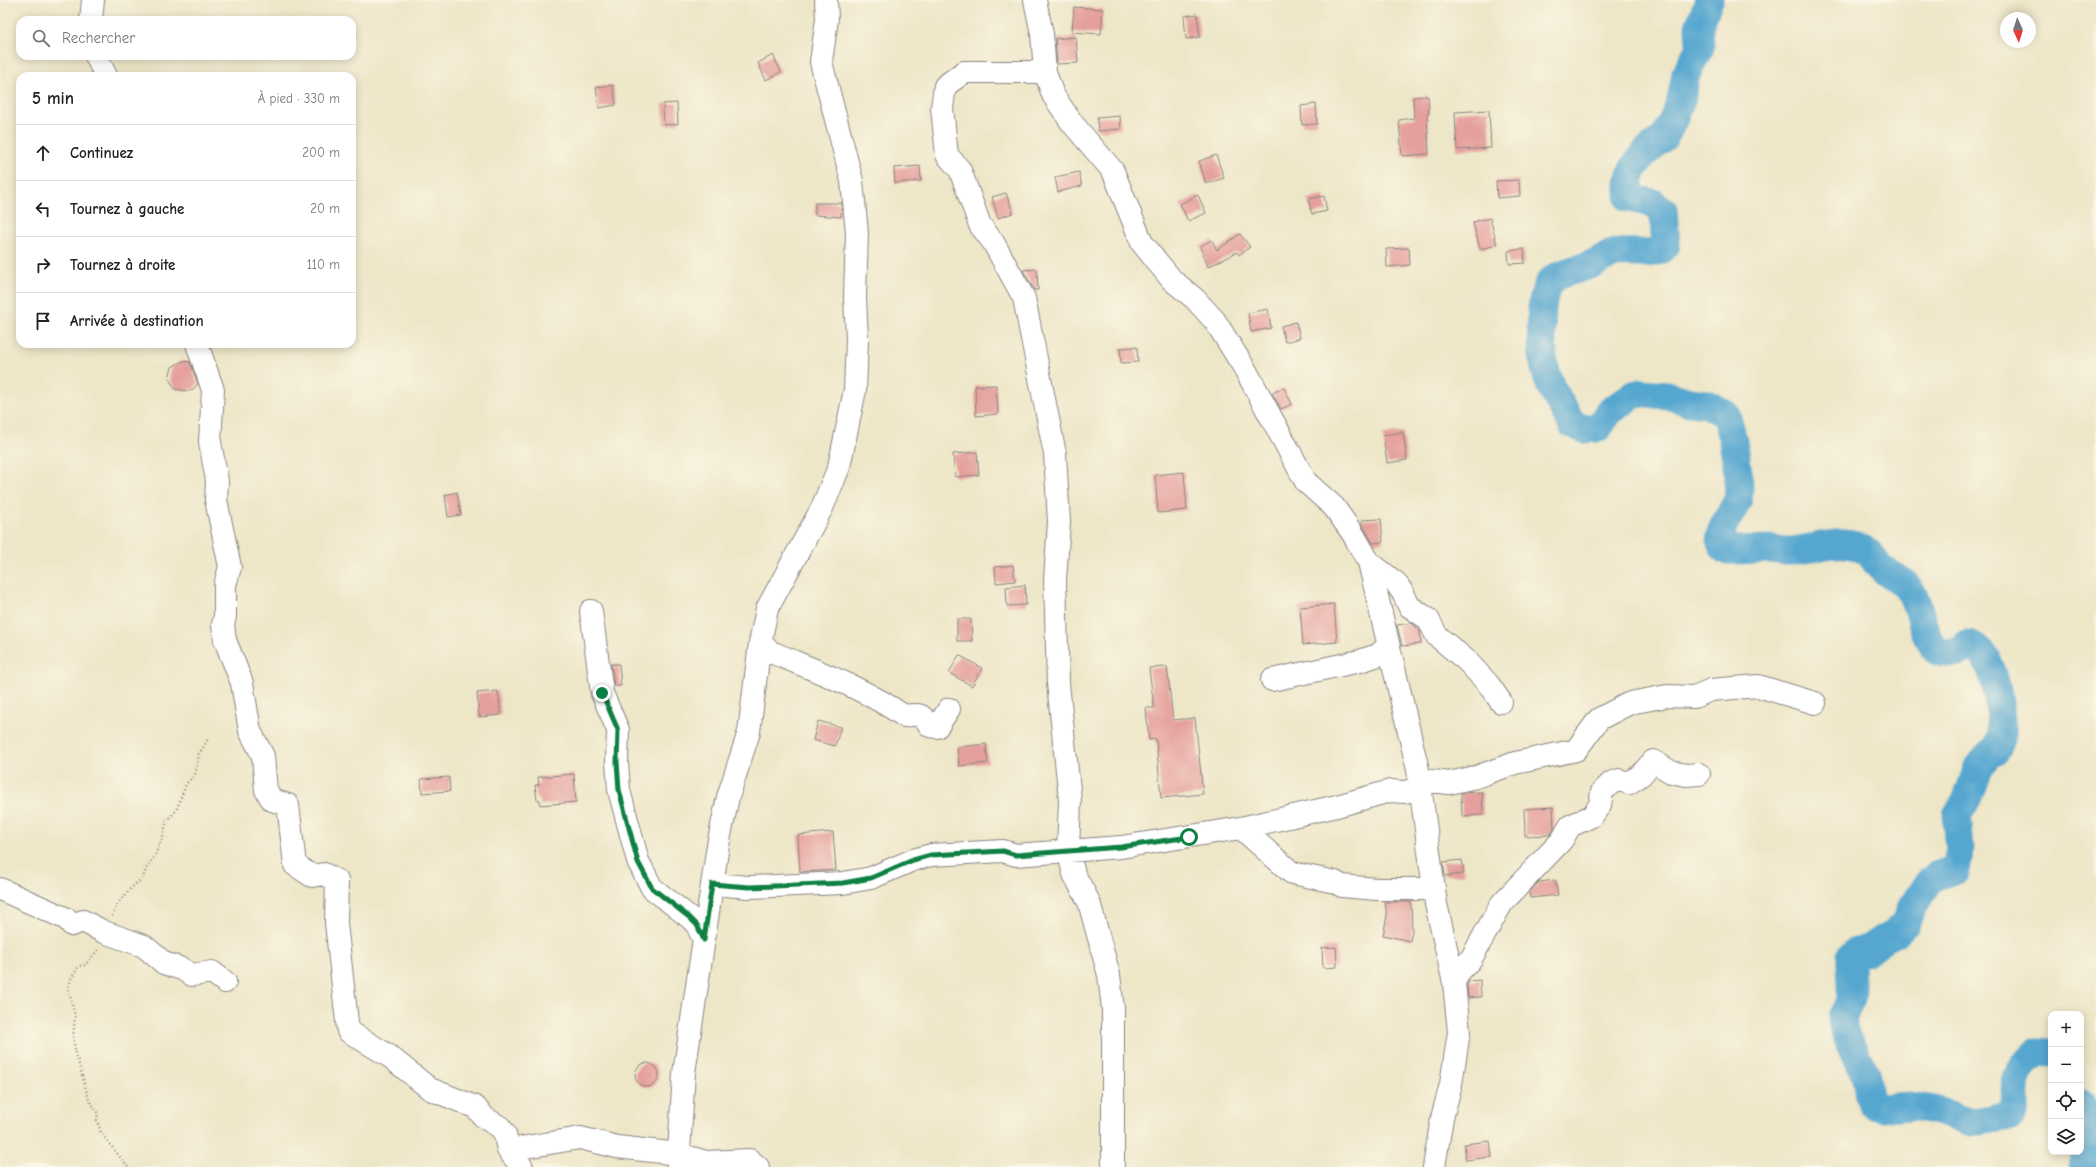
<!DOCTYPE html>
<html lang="fr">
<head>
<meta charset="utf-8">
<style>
	:root { --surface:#fff; --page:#f6f6f6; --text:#202124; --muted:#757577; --line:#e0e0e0 }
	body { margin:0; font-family:"Comic Neue",sans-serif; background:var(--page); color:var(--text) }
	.controls { position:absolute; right:12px; bottom:12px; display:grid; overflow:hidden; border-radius:8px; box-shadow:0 2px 10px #0003 }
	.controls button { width:36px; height:36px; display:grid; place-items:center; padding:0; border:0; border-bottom:1px solid var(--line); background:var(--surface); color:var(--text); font:20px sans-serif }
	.compass { position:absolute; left:2000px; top:12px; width:36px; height:36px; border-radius:50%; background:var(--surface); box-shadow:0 2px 10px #0003; rotate:176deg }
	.stop { position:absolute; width:12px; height:12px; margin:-9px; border:3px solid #0b8043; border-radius:50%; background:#fff }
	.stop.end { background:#0b8043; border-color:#fff; box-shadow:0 1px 4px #0008 }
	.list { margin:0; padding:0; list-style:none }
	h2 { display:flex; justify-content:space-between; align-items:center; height:52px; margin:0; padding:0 16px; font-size:17px }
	h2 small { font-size:13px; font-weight:400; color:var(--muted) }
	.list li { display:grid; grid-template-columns:26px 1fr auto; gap:12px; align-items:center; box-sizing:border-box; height:56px; padding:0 16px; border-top:1px solid var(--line) }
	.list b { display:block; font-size:15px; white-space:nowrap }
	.list em { font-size:13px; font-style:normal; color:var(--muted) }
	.icon { flex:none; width:22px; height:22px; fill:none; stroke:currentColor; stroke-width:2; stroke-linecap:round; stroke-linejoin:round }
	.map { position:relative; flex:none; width:2096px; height:1167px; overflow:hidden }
	.search { position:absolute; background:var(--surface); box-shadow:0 2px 10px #0003; left:16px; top:16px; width:340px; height:44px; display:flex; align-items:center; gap:10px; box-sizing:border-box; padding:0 14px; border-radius:12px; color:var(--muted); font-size:15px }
	.panel { position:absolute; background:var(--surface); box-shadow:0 2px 10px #0003; left:16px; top:72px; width:340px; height:276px; border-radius:12px }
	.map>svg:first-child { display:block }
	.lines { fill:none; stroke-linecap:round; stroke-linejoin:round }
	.river { stroke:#56a7d0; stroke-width:29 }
	.building { fill:#e5a09d }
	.minor-casing { stroke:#888481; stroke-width:24 }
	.path { stroke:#888481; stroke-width:2.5; stroke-dasharray:1 3; stroke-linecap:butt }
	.minor { stroke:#fff; stroke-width:22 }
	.route { stroke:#0b8043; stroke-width:5 }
</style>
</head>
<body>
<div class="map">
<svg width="2096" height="1167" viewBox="0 0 2096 1167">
	<rect width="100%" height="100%" fill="#fcf5e5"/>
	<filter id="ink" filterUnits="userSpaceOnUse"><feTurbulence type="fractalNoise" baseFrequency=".025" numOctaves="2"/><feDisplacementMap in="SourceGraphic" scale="8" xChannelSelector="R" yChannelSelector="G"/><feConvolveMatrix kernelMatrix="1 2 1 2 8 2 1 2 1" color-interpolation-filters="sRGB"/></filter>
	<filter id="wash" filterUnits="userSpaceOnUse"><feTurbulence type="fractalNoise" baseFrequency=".012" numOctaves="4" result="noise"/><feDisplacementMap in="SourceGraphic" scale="16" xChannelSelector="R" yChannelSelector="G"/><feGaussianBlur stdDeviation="0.9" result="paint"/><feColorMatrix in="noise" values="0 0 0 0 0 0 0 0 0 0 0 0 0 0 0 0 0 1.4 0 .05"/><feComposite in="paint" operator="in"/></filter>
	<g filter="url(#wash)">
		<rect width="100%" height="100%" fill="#ede6c7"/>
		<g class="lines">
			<path class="river" d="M 1709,0 L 1699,27 L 1700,47 L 1686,74 L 1681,100 L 1674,118 L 1665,136 L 1645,153 L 1633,169 L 1629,183 L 1629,198 L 1653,203 L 1663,210 L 1666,245 C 1656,258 1631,251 1617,253 C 1607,254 1601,261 1592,264 C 1583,268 1556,274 1551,281 C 1536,297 1541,359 1548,379 C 1553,395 1564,408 1572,424 L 1584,429 L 1598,428 L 1609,412 L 1633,395 L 1641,393 L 1667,395 L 1689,402 L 1707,404 L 1725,414 C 1732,426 1742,486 1738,499 C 1733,514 1710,536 1726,550 C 1741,550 1757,549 1772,549 C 1777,550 1782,551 1787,551 C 1812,551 1845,534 1867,552 C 1874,556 1876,566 1883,570 C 1892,577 1904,580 1910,590 C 1926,611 1920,668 1963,650 L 1967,644 C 1995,646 2002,712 2001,734 C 2001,740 1996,747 1994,752 L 1990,753 L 1978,767 L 1967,799 L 1957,815 L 1960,850 L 1956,869 L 1936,876 L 1927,884 L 1912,907 L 1906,923 L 1895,933 L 1885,938 L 1865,952 L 1863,950 L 1856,951 L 1851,956 C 1850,970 1854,985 1851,999 C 1850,1006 1843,1012 1842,1018 C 1842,1031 1859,1060 1864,1072 C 1869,1083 1866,1095 1873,1105 L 1882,1108 L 1910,1106 L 1934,1110 L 1972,1122 L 2012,1116 C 2016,1110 2015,1105 2015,1098 C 2014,1074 2020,1066 2038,1052 L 2051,1053
				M 2081,1102 C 2093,1121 2087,1146 2083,1167"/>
		</g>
		<g id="blocks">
			<path class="building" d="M 1074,7 L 1103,9 L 1101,34 L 1072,32 Z
				M 1197,14 L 1200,37 L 1186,39 L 1184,16 Z
				M 1076,37 L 1078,63 L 1057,64 L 1055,39 Z
				M 773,55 L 781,72 L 766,80 L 758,63 Z
				M 613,85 L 616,105 L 599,108 L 596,87 Z
				M 1428,96 L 1429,114 L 1427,114 L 1429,154 L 1402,156 L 1399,120 L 1414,118 L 1413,97 Z
				M 677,103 L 678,124 L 664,125 L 663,104 Z
				M 1316,104 L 1317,124 L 1302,125 L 1301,106 Z
				M 1489,110 L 1491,148 L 1457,150 L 1455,112 Z
				M 1120,116 L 1121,129 L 1098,131 L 1097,118 Z
				M 1216,155 L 1224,178 L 1206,184 L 1199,161 Z
				M 920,166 L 921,181 L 895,183 L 894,168 Z
				M 1079,172 L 1082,186 L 1058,192 L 1055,177 Z
				M 1519,180 L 1520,196 L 1497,198 L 1496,181 Z
				M 1006,193 L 1013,213 L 998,218 L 992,197 Z
				M 1198,195 L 1206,213 L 1188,221 L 1180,204 Z
				M 1324,196 L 1327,211 L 1312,214 L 1308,199 Z
				M 815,203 L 842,203 L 841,217 L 815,215 Z
				M 1490,218 L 1497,245 L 1480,249 L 1473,222 Z
				M 1240,234 L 1250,247 L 1239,255 L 1237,252 L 1208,267 L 1200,246 L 1212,240 L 1217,250 Z
				M 1409,248 L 1410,265 L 1387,267 L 1386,249 Z
				M 1524,249 L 1525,263 L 1509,264 L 1508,251 Z
				M 1037,269 L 1038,290 L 1034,290 L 1023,270 Z
				M 1268,309 L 1271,328 L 1251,332 L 1248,313 Z
				M 1296,322 L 1300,338 L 1285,342 L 1281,326 Z
				M 1137,347 L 1138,362 L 1121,363 L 1120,348 Z
				M 182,361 L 190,362 L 198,384 L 193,389 L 187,391 L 175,389 L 169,378 L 172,367 Z
				M 996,385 L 998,414 L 976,416 L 975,386 Z
				M 1284,388 L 1292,404 L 1281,409 L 1272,393 Z
				M 1403,432 L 1407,460 L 1387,463 L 1383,435 Z
				M 977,452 L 979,475 L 955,477 L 953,454 Z
				M 1184,472 L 1187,510 L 1158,513 L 1155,475 Z
				M 457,492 L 461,515 L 448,517 L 445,495 Z
				M 1381,519 L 1383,542 L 1373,543 L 1362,525 L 1362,520 Z
				M 1013,565 L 1015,581 L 996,583 L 995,567 Z
				M 1025,585 L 1026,605 L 1007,606 L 1006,587 Z
				M 1334,604 L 1337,642 L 1303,645 L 1300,607 Z
				M 957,619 L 971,619 L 972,641 L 957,641 Z
				M 1412,623 L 1420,631 L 1421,644 L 1402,646 L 1397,625 Z
				M 959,655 L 982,668 L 972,686 L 949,673 Z
				M 611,664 L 619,664 L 621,686 L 614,686 Z
				M 1167,667 L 1173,720 L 1195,718 L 1203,794 L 1161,798 L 1156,739 L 1149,740 L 1146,708 L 1154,708 L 1149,668 Z
				M 498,691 L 501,715 L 479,717 L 477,693 Z
				M 818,721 L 841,727 L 835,746 L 813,740 Z
				M 986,744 L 988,763 L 959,766 L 957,747 Z
				M 574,774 L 576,802 L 540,805 L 540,800 L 537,800 L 535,785 L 539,785 L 538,777 Z
				M 449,777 L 450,791 L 422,793 L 421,779 Z
				M 1482,792 L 1483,815 L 1462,816 L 1461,793 Z
				M 1553,807 L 1554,829 L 1550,835 L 1525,836 L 1524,809 Z
				M 833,832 L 836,870 L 800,872 L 798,835 Z
				M 1462,860 L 1464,874 L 1445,876 L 1443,862 Z
				M 1555,880 L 1558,895 L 1530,898 L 1529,892 L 1539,882 Z
				M 1385,902 L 1411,902 L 1412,931 L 1410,941 L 1383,935 L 1387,916 Z
				M 1336,947 L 1337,967 L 1323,968 L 1322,948 Z
				M 1480,980 L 1481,997 L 1468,998 L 1467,985 L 1469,981 Z
				M635 1075a12 12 0 1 1 24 0a12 12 0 1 1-24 0Z
				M 1490,1141 L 1492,1157 L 1466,1160 L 1464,1144 Z"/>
		</g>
	</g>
	<g filter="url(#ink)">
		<use href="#blocks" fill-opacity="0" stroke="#888481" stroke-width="1"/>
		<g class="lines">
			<defs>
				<path id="minor" d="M 1035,0 L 1042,34 L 1045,72 L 1053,95 L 1072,123 L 1113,171 L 1142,243 L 1172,280 L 1195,299 L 1215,321 L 1245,369 L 1306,482 L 1334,507 L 1353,534 L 1369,562 L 1418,770 L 1436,904 L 1454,983 L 1459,1032 L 1451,1084 L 1442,1118 L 1434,1167
					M 91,20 L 93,0
					M 96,56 L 106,76
					M 1045,72 L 964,72 L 945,86 L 942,108 L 947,155 L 960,170 L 980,225 L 993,242 L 1024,298 L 1055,454 L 1059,522 L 1055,580 L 1058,683 L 1070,800 L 1068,850 L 1074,874 L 1089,902 L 1109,975 L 1113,1009 L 1113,1167
					M 197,344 L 213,390 L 210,442 L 217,481 L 216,500 L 230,567 L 225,585 L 225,616 L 223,625 L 225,640 L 242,683 L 250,731 L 263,756 L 266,790 L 272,800 L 288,805 L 295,865 L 312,876 L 324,874 L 337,881 L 336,923 L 348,1031 L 389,1056 L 430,1089 L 475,1107 L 485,1118 L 500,1127 L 505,1134 L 508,1150 L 522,1167
					M 1369,562 L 1396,583 L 1403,593 L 1409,606 L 1428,619 L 1437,636 L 1467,661 L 1489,685 L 1501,702
					M 591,611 L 602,693 L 618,730 L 617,762 L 619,790 L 638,861 L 652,888 L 689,917 L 697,925 L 704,940
					M 760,643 L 771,652 C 816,671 864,688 904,716 C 919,714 922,713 930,726 L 937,727 L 949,709
					M 1272,680 L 1360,661 L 1378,655 L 1388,646
					M 1241,828 L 1292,873 L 1335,882 L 1342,886 L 1376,889 L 1434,889
					M 712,884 L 749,887 L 843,883 L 871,878 L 913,860 L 931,855 L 1003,851 L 1016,855 L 1121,847 L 1241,828 L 1337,806 L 1390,791 L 1405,792 L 1412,790 L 1424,780 L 1449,783 L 1476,777 L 1515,763 L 1576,750 L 1599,719 L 1630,703 L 1667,696 L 1694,697 L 1711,690 L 1758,686 L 1815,703
					M 0,889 L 67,919 L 72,925 L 83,921 L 104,932 L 144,946 L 164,963 L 182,969 L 192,975 L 212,972 L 225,982
					M 1454,983 L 1459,972 L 1471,959 L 1502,903 L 1562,840 L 1570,826 L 1592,816 L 1600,805 L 1602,792 L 1611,783 L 1619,780 L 1629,783 L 1641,775 L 1653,761 L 1671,772 L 1686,775 L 1699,774
					M 508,1150 L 580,1138 L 617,1147 L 679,1154 L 706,1162 L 750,1160 L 758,1167
					M 678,1167 L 684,1073 L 718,845 L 728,797 L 749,732 L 760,643 L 767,609 L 822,508 L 839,467 L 855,390 L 857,340 L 855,297 L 857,233 L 852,181 L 821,62 L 827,19 L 826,0"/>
			</defs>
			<use href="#minor" class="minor-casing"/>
			<path class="path" d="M 112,916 L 119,902 L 131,888 L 143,878 L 146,869 L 155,855 L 163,836 L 167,820 L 176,811 L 186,784 L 195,775 L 199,754 L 208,739
				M 98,950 L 85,965 L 79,966 L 72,977 L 68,988 L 75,1016 L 73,1038 L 76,1054 L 89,1100 L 98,1114 L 97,1120 L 101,1133 L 128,1167"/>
			<use href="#minor" class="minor"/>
		</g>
	</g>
	<g class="lines" filter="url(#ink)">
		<path class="route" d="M 602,693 L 618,730 L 617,762 L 619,790 L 638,862 L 652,888 L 689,917 L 697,925 L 704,940 L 712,884 L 749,887 L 843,883 L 871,878 L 913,860 L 931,855 L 1003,851 L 1016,855 L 1121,847 L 1189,837"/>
	</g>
</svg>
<div class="controls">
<button>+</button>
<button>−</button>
<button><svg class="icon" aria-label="locate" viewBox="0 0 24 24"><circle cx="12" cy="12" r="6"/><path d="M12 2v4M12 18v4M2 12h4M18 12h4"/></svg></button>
<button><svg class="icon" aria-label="layers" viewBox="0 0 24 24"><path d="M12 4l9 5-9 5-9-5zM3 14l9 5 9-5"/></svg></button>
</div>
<svg class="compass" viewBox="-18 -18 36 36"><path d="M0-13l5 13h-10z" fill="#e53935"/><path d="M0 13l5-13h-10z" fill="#757577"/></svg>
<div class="stop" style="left:1189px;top:837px"></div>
<div class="stop end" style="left:602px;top:693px"></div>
<div class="search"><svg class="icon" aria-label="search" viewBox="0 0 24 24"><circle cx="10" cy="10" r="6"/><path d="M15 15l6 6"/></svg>Rechercher</div>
<section class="panel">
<h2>5 min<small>À pied · 330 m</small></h2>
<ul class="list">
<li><svg class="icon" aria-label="ahead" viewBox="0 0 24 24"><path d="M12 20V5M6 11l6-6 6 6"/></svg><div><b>Continuez</b></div><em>200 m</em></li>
<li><svg class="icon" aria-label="left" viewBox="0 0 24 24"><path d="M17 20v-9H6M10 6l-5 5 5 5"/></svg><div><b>Tournez à gauche</b></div><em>20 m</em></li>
<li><svg class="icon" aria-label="right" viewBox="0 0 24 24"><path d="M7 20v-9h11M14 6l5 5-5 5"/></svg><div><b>Tournez à droite</b></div><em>110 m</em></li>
<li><svg class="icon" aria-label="arrive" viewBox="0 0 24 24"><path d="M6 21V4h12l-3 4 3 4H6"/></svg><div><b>Arrivée à destination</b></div></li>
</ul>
</section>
</div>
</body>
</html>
